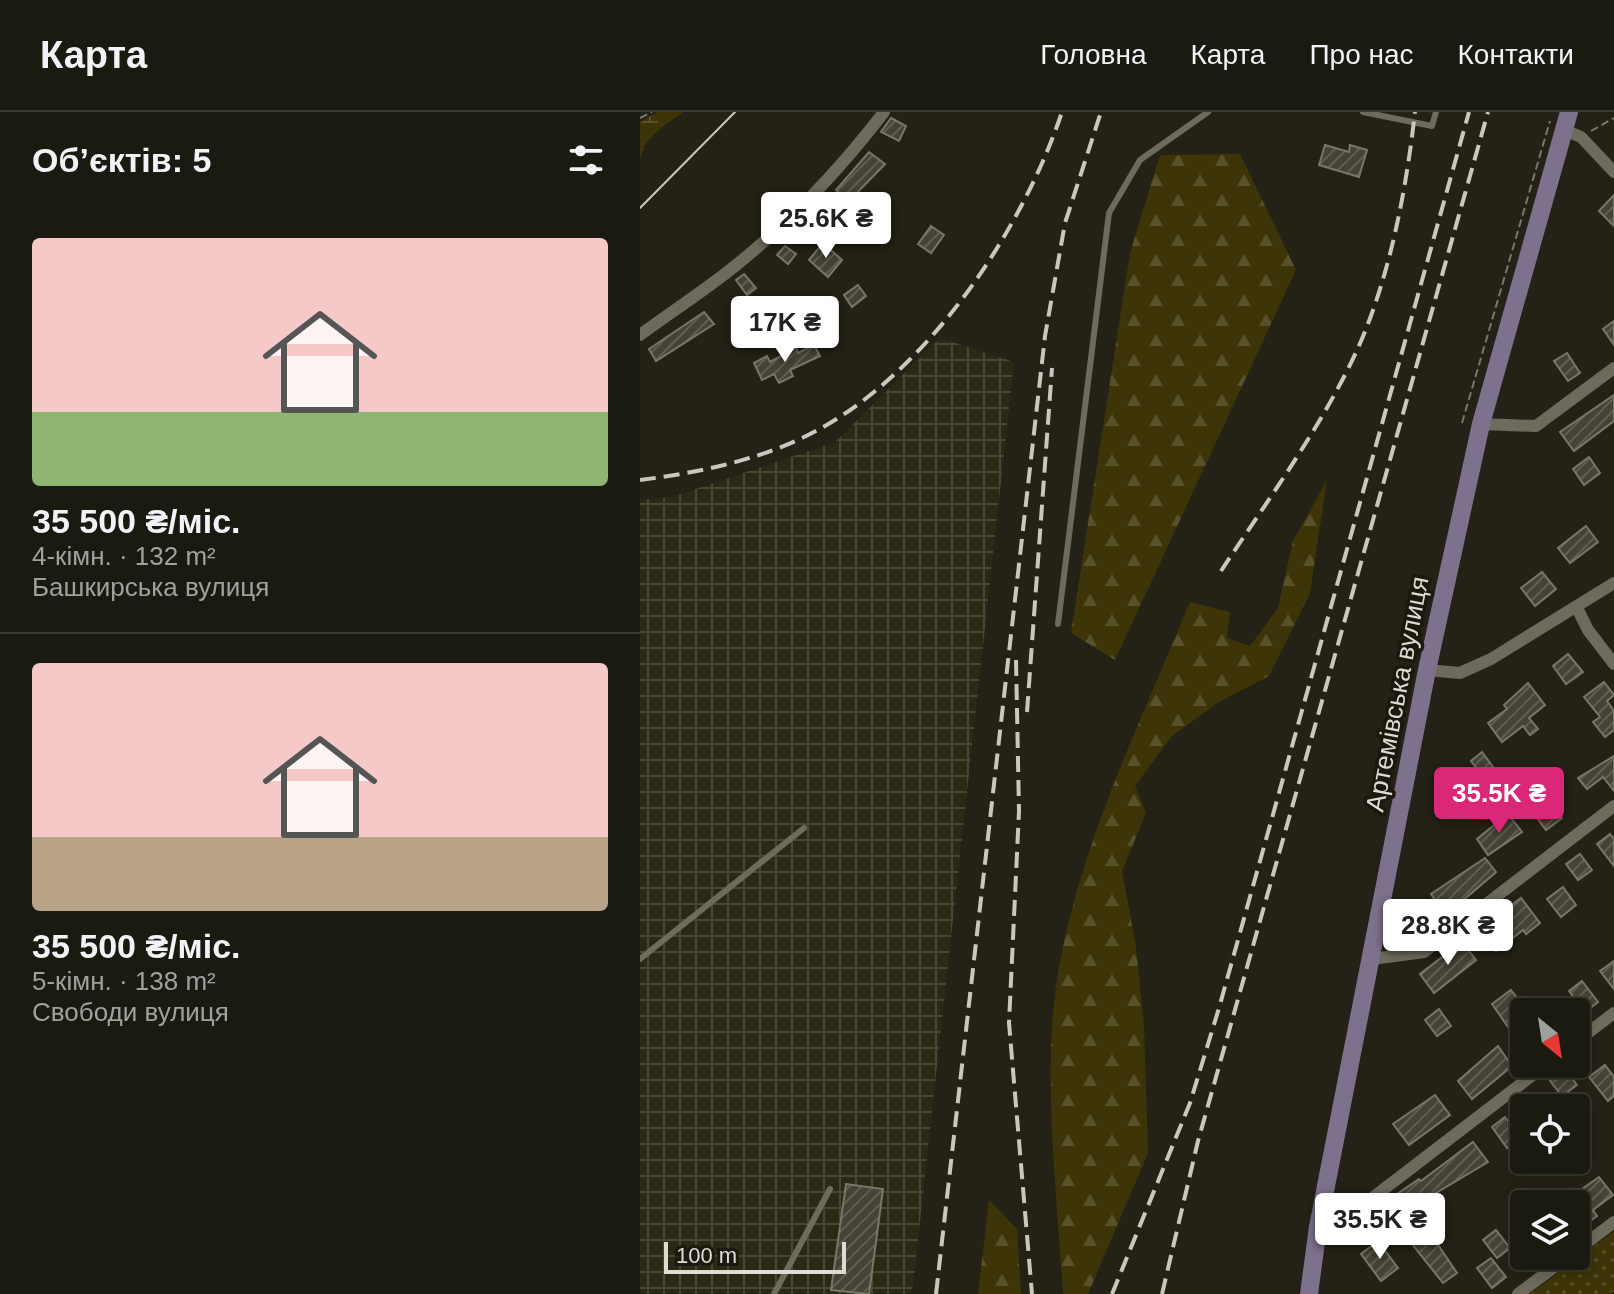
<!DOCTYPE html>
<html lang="uk">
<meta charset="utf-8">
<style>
:root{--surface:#1b1a10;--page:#28271e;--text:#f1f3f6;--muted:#a0a19f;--line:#393830;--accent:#db2777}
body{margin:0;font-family:Helvetica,sans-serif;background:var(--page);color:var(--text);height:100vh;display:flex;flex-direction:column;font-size:30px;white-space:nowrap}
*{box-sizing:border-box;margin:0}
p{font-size:26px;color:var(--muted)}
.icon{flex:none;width:44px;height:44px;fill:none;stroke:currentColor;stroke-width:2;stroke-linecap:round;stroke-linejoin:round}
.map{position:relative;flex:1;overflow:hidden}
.sheet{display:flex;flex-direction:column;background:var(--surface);width:640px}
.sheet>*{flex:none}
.needle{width:52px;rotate:150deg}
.buttons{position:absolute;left:870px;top:886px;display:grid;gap:16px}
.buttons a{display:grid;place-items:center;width:80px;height:80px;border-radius:8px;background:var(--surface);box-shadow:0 4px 12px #0003,0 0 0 2px var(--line);font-size:40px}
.scale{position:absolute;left:24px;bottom:20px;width:182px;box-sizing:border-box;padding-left:8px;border:4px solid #dddbd3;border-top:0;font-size:22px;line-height:28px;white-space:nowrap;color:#dddbd3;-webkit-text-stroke:6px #1b180d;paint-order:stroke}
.price{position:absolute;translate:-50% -68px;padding:0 18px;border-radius:8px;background:#fff;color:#222;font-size:26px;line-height:52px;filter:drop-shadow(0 2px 4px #0008)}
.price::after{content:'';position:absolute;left:50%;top:48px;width:24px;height:18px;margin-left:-12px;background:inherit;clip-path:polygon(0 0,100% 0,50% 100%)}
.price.selected{background:var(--accent);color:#fff}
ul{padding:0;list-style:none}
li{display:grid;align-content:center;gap:16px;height:424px;padding:0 32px}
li+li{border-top:2px solid var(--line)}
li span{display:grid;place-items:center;height:248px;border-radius:8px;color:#555}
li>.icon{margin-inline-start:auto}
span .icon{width:144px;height:144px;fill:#fffc;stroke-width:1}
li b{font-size:34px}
h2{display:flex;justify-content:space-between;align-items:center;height:96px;padding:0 32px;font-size:34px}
header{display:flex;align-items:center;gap:48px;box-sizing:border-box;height:112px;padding:0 40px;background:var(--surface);border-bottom:2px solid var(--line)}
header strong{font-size:38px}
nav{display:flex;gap:44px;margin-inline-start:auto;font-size:28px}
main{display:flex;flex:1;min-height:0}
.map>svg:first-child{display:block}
.industrial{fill:url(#industrial-grid)}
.grass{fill:url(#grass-dots)}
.forest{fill:url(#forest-firs)}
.wetland{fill:url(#wetland-marsh)}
.building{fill:url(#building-hatch);stroke:#797668;stroke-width:2}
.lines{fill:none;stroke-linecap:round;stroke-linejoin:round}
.path{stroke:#79776d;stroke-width:2;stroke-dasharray:8 4;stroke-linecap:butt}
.lane{stroke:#6e6b5d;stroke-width:6}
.street{stroke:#6e6b5d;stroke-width:12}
.secondary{stroke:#7e718d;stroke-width:18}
.tram{stroke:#c9c7be;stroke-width:2}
.rail{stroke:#c9c7be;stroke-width:4;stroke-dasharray:16 8;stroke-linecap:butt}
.labels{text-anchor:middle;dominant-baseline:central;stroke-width:7;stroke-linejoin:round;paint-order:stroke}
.street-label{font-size:26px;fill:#dddbd3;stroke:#1b180d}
</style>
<header>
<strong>Карта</strong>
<nav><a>Головна</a><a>Карта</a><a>Про нас</a><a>Контакти</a></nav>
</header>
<main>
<section class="sheet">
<h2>Об’єктів: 5<svg class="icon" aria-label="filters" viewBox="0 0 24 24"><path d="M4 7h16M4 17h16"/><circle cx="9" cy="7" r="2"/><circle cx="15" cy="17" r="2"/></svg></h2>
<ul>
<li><span style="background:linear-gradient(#f6c9c9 70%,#8fb573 0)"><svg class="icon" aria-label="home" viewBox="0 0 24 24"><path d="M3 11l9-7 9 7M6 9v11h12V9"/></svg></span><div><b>35 500 ₴/міс.</b><p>4-кімн. · 132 m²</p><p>Башкирська вулиця</p></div></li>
<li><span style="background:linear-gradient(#f6c9c9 70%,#b9a48a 0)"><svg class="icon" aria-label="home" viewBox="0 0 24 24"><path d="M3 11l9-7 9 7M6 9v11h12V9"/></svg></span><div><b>35 500 ₴/міс.</b><p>5-кімн. · 138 m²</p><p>Свободи вулиця</p></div></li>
</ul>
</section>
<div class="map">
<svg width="974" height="1182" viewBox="0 0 974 1182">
<defs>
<pattern id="industrial-grid" width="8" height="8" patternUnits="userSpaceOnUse" patternTransform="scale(2)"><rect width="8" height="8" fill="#2c2816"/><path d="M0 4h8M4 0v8" fill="none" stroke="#4a4737"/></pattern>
<pattern id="grass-dots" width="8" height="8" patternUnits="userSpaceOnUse" patternTransform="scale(2)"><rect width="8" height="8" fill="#3d3407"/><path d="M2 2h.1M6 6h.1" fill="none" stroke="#59512a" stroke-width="1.8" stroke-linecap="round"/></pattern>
<pattern id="forest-firs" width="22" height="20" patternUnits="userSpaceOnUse" patternTransform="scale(2)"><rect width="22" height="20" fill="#3d3407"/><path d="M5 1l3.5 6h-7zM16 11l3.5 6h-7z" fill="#59512a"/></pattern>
<pattern id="wetland-marsh" width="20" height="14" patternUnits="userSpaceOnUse" patternTransform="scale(2)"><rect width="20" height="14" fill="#3d3407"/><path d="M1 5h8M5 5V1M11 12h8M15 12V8" fill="none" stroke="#59512a"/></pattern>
<pattern id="building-hatch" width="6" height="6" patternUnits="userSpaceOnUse" patternTransform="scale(2)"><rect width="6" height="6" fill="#464336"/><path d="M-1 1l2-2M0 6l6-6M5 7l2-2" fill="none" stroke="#605e52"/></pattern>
</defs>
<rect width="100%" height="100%" fill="#242216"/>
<!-- industrial -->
<polygon class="industrial" points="300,226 374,250 272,1182 0,1182 0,388 32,385 195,330"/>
<!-- grass -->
<polygon class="grass" points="974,1119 974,1179 970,1182 890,1182"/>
<!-- forest -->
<g class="forest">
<polygon points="600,42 656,158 475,548 431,521 490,141 520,43"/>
<path d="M687,368L670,481L629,564L579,590L532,624L495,674L506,701L482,759L496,835L504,915L508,1041L448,1182H423C417,1080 401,956 419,855C442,728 501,609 550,490L590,500L587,526L610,534L638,496L653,429Z"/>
<polygon points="349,1088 377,1117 381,1182 338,1182"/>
</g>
<!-- wetland -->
<path class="wetland" d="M17,0H43C23,15 3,25 0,49V10Z"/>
<!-- building -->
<g class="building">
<polygon points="251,6 266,14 259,29 241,20"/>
<polygon points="685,33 709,40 710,33 727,38 719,65 679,53"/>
<polygon points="229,40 245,52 209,89 196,78"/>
<polygon points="974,83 974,114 959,99"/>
<polygon points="291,114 304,123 291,141 278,132"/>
<polygon points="183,131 202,148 188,165 169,148"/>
<polygon points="145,134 156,142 148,152 137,143"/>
<polygon points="104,162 116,176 107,183 96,168"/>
<polygon points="218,173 226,184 212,195 204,183"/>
<polygon points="64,200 74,212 16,249 9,237"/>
<polygon points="974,209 974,233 963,217"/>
<polygon points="174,233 180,244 150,258 153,264 139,271 134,262 122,268 114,251 127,244 130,250 156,236 158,241"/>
<polygon points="927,241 940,261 928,269 914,249"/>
<polygon points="974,283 974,309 934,339 920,320"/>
<polygon points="949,345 960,361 944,373 933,357"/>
<polygon points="946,414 958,430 930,451 918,436"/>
<polygon points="902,460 916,477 895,494 881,476"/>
<polygon points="928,542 943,560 926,572 913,554"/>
<polygon points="964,570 974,583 967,589 974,599 974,618 965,625 953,610 960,605 944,585"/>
<polygon points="888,571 905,593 889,606 898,617 890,623 883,614 862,630 848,611 867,597 864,593"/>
<polygon points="842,640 856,659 845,667 831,649"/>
<polygon points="974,644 974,679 963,665 947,677 938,666"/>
<polygon points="910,689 922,706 906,718 893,701"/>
<polygon points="868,702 882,720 848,743 837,727"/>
<polygon points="970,722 974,727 974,754 957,732"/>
<polygon points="940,742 952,758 938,768 926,752"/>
<polygon points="845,746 856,760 806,803 791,782"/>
<polygon points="923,775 936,793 921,805 907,787"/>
<polygon points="881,786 900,811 886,822 883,818 856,839 839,817"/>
<polygon points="822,830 836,848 794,881 780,862"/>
<polygon points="974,849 974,877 960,859"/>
<polygon points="942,869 958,890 945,900 929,879"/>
<polygon points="871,878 880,890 872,896 884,912 884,938 852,892"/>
<polygon points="799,897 811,914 797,924 785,908"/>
<polygon points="858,934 872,954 832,987 818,969"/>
<polygon points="965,953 974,965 974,984 968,989 949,965"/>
<polygon points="925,957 937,973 922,984 910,969"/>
<polygon points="795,983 810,1003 769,1033 753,1012"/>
<polygon points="865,1005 881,1026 867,1036 852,1015"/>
<polygon points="833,1030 848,1050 786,1087 798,1102 784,1112 817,1161 803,1171 741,1093 779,1067 781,1069"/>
<polygon points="959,1065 973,1083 953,1098 957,1104 946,1112 941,1106 936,1109 936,1096 949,1086 942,1077"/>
<polygon points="206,1072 243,1077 229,1182 191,1178"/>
<polygon points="919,1080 928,1092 903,1092"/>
<polygon points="856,1118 870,1136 857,1146 843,1128"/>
<polygon points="738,1129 758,1156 741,1169 721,1142"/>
<polygon points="851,1146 866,1165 852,1176 837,1156"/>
</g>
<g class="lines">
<!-- path -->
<g class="path">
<polyline points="0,6 12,0"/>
<polyline points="951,19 974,6"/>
<polyline points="822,311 910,9"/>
</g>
<!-- lane -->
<g class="lane">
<polyline points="723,0 792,14 796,0"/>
<polyline points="418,512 469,101 500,48 568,0"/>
<polyline points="0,847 164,716"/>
<polyline points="134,1182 190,1077"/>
</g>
<!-- street -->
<g class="street">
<polyline points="924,18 941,25 974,60"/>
<path d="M0,223C31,200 64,179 95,154C150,110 201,56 244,0"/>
<polyline points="841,312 896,314 974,256"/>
<polyline points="937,496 948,518 974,552"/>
<polyline points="787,558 820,561 851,547 974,471"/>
<polyline points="732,847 784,840 974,694"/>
<polyline points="936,930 974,901"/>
<polyline points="678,1115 701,1110 907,952"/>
<polyline points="936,1139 974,1110"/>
<polyline points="878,1182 929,1144"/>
</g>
<!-- secondary -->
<polyline class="secondary" points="669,1182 678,1115 787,558 841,312 929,0"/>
<!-- tram -->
<polyline class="tram" points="0,96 95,0"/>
<!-- rail -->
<g class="rail">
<path d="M0,368C63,360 130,346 185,314C293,252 383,116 422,0"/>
<path d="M581,459C627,389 683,313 718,236C750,164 766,79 775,0"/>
<polyline points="376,548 379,699 369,911 392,1182"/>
<polyline points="387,600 412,256"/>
<polyline points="296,1182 405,224 425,111 461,0"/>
<polyline points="472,1182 550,991 579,896 829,0"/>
<polyline points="522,1182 558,1029 848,0"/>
</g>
</g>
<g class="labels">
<!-- street labels -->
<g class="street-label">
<text transform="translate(757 582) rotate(-79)">Артемівська вулиця</text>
</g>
</g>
</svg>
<div class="buttons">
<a><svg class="needle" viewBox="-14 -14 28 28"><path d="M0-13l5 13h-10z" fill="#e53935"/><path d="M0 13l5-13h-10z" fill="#a0a19f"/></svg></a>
<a><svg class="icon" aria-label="locate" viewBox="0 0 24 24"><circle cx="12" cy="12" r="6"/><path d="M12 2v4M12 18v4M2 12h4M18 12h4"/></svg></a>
<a><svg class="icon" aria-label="layers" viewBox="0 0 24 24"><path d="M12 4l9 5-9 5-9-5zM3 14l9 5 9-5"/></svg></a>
</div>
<div class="scale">100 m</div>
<b class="price" style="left:186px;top:148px">25.6K ₴</b>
<b class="price" style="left:145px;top:252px">17K ₴</b>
<b class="price selected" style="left:859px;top:723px">35.5K ₴</b>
<b class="price" style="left:808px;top:855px">28.8K ₴</b>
<b class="price" style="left:740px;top:1149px">35.5K ₴</b>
</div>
</main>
